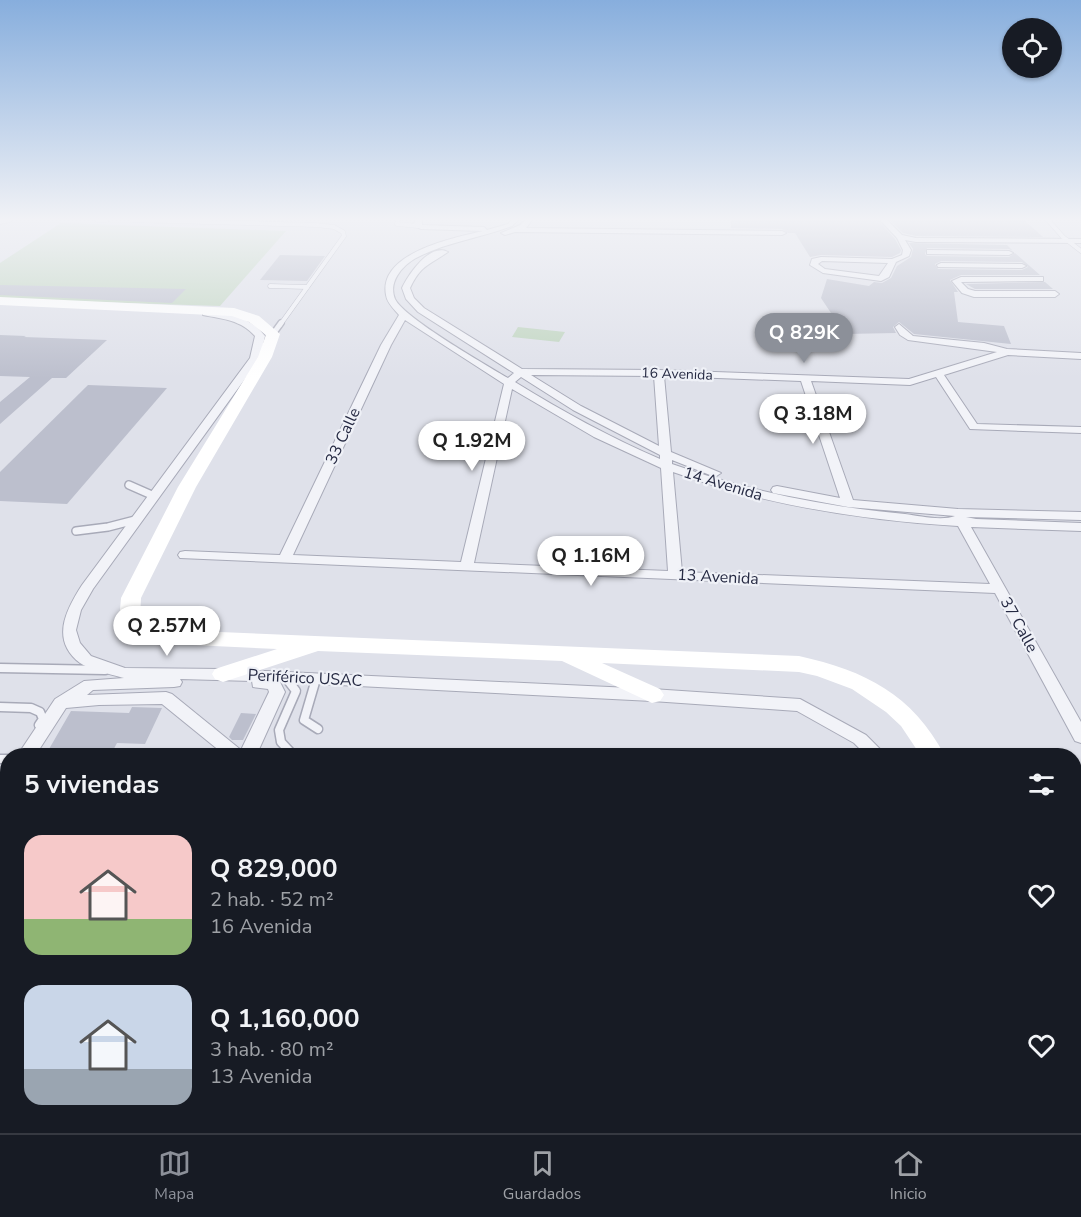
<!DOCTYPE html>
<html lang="es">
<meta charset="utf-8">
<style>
:root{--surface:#171b24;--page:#242831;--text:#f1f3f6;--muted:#9ea1a6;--line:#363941;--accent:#8c9099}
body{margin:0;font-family:"Nunito Sans",sans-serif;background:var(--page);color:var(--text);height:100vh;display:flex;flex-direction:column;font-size:22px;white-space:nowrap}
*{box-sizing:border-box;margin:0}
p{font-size:20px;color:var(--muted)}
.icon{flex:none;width:33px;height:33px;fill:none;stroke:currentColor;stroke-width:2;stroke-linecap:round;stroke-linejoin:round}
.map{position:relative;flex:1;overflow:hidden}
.sheet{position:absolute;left:0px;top:748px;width:1082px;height:386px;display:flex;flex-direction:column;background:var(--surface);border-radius:24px 24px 0 0;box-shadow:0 2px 4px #0004}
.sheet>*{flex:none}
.tools{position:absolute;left:1002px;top:18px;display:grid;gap:12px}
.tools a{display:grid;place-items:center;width:60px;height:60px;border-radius:50%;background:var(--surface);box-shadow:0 2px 4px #0004;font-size:30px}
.price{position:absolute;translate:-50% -51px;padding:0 14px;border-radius:21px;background:#fff;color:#222;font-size:20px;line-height:39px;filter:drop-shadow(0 2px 3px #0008)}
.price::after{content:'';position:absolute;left:50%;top:36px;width:18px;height:14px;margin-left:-9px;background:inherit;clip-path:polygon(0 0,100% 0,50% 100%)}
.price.current{background:var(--accent);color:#fff}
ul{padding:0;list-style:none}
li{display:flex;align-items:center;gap:18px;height:150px;padding:0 24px}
li span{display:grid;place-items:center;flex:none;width:168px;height:120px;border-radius:18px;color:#555}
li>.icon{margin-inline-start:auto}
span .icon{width:72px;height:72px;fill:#fffc;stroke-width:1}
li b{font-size:26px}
h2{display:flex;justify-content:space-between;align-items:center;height:72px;padding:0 24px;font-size:26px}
.tab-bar{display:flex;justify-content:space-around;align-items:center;height:84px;border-top:2px solid var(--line);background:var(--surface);font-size:16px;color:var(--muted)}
.tab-bar a{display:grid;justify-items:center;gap:3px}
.tab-bar .current{color:var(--accent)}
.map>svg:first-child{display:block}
.green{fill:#c0d5c0}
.building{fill:#bcbfcd;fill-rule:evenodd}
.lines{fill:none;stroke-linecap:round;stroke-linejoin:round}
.lane-far3-casing{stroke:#a8aab8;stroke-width:5}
.lane-far2-casing{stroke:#a8aab8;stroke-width:8}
.lane-far1-casing{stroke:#a8aab8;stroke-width:10}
.lane-casing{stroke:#a8aab8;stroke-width:11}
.street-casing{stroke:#a8aab8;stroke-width:2}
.lane-far3{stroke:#f2f3f8;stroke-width:4}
.lane-far2{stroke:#f2f3f8;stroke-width:5}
.lane-far1{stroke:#f2f3f8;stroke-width:7}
.lane{stroke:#f2f3f8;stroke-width:8}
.street{fill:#f2f3f8;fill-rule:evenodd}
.secondary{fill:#fff;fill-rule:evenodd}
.labels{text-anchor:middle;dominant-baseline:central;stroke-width:4.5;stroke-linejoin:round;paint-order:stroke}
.far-street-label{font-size:14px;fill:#262a43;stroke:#eff1f7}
.street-label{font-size:16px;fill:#262a43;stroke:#eff1f7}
</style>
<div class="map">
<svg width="1081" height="1133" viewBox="0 0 1081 1133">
<rect width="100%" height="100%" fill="#dfe1ea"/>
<!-- green -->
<g class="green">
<polygon points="61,223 286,231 220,306 0,299 0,263"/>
<polygon points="518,327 565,332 559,342 512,337"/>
<polygon points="0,987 7,987 8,1126 66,1127 63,1133 0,1133"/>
<polygon points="168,1127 568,1126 573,1133 166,1133"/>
</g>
<!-- building -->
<g class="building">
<polygon points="731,220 878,220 895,239 901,250 900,253 892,257 821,255 810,257 795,233 788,233 782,229 731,228"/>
<polygon points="890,220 1024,220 1043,237 916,236 903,233"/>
<path d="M909,243L1007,245L1013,251L1009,249L927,248L925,254L927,256L1009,257L1015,253L1040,275H961L950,280L958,292H954L958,322L1004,326L1011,344L914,334L899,322L893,327L896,333L845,334L821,298L827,279L869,286L874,282L882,283L891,278L897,266L911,257L913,249ZM941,261L1022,262L1028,267L1022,270L938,269L935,264Z"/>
<polygon points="280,255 325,256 307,281 260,280"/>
<polygon points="1045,282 1053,289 975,289 966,284"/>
<polygon points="0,285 186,289 172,303 0,295"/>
<polygon points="0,335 26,336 24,337 107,340 66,378 52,378 0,424 0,402 30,377 0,376"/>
<polygon points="88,385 167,388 67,504 0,501 0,472"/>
<polygon points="132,707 162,708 145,744 117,743 110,756 45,756 71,711 129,713"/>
<polygon points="241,713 256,714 243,740 232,740 229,737"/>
</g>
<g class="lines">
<defs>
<g id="lane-far3">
<polyline points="97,220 107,220"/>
<polyline points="132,220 316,225 334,227 343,232 344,236 280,325"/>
<polyline points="398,220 397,224 418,226"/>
<polyline points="1048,220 1063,237 1081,251"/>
<polyline points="0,222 10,220"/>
<polyline points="270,286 307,287"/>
</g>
<polyline id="lane-far2" points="273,334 281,323"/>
<g id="lane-far1">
<polyline points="129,485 154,496"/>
<polyline points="76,531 108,527 135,520"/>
</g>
<g id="lane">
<polyline points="0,668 105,670"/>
<polyline points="286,678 296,691 279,730 281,742 294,756"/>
<polyline points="316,679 304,720 318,729"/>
<polyline points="0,707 31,708 40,712 43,719 39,725"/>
<polyline points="0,759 8,759"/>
</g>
<g id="street">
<path d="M416,220H422V225L484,227L487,230L508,224L511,220H518L512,226C481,238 446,242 416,258C402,266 388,282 395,299C404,318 486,365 508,378L514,373L418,312L406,299L402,288C408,275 430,242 448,252C429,265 421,265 410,288L414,298L424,308L522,369L659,370L909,379L997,352L908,340L900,335L895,327L899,324L913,336L984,343L1007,349L1081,353V359L1008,355L944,375L977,424L1081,427V433L970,429L936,377L910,385L811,381L853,500L958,509L1081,512V520L966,517L976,519L1081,523V531L971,527L1081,722V743L1075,741L995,593L180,558L178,555L180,552L185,551L280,555L381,345L399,315C394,309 387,303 386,295C378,253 453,238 483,231L421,229L413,225ZM405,320L504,384L461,562L293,555L391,345ZM531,375L654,376L659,446L581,406ZM664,376L801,381L840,498L777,486L773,487L771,490L773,493L848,507L955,516C942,521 919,516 905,514C825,507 748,491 672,464V460L715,477L721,473L671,452ZM521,377L573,410L660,455V459C609,437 562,411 515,382ZM512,389L594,437L661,468L668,571L474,563ZM673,472C765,505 860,520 958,526L990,584L682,572Z"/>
<polygon points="525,220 532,220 526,228 782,231 786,233 782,235 515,232 505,235 501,233 520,225"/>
<path d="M880,220H887L902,235L916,238L1081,239V243L916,242L905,240L911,250L909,256L896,262L889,277L881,281L823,273L810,265L812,259L821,257L892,259L902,255L903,250L897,238ZM822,261L888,263L879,276L825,269L818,264Z"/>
<polygon points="930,250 1009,251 1013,253 1009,255 927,254 927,250"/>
<polygon points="941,263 1022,264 1026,266 1022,268 938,267 937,265"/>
<polygon points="961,277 1043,277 1043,281 961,282 968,289 975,291 1055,291 1059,294 1055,297 974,297 962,293 952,281"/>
<path d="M206,310C229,313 250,317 265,336L260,358L93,589L81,610L76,630L80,643L91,656L125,668L223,669L652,689L800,699L866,735L887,756H867L854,743L797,711L652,701L280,682L285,692L256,756H226L162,704L99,705L66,708L35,756H17L55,699L84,681L124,678C113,675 88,669 80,663C50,640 66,610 82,585L250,358L255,336C241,320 223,319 203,315V311ZM180,679L252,681L253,687L268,689L269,692L241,750L172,694L166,692L87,695L93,690L174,687L180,686L182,682Z"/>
<polygon points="8,776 8,798 0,802 0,781"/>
<rect x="0" y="977" width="8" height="20"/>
<polygon points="51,1126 75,1126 72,1133 48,1133"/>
<polygon points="1032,1126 1059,1126 1062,1133 1035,1133"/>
</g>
</defs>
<!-- lane-far3 casing -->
<use href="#lane-far3" class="lane-far3-casing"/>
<!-- lane-far2 casing -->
<use href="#lane-far2" class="lane-far2-casing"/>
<!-- lane-far1 casing -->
<use href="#lane-far1" class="lane-far1-casing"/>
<!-- lane casing -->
<use href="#lane" class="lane-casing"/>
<!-- street casing -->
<use href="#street" class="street-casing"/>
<!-- lane-far3 -->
<use href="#lane-far3" class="lane-far3"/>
<!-- lane-far2 -->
<use href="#lane-far2" class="lane-far2"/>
<!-- lane-far1 -->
<use href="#lane-far1" class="lane-far1"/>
<!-- lane -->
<use href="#lane" class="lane"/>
<!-- street -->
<use href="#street" class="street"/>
<!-- secondary -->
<g class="secondary">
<path d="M0,297L234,308L259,316L280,334L272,357L196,487L141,598L140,619L150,627L171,630L799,656C866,671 912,694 945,756H921L901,726L886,712L852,689L817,676L799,672L602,663L660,689L664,695L660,701L652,703L562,661L318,651L223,682L215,679L212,674L215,669L277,649L171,644L144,640L136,638L119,621L121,598L178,487L258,357L266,335L249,322L232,316L0,305Z"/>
<polygon points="1074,1086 1081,1089 1081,1128 1074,1125"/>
</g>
</g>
<!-- sky -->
<linearGradient id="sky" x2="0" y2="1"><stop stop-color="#87aedd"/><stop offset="0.58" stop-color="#f1f2f6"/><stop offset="1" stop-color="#f1f2f6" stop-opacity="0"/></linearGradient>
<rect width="1081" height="378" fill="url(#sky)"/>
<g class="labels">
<!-- far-street labels -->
<g class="far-street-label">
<text transform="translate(677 374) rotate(2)">16 Avenida</text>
</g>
<!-- street labels -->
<g class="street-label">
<text transform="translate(343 436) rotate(-65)">33 Calle</text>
<text transform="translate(723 484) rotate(17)">14 Avenida</text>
<text transform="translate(718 577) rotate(3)">13 Avenida</text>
<text transform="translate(1019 625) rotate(61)">37 Calle</text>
<text transform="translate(305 678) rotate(3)">Periférico USAC</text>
</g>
</g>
</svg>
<div class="tools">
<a><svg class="icon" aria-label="locate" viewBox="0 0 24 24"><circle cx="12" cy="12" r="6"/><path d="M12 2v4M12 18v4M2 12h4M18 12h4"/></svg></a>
</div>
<b class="price current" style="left:804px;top:364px">Q 829K</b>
<b class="price" style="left:813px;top:445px">Q 3.18M</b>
<b class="price" style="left:472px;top:472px">Q 1.92M</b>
<b class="price" style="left:591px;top:587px">Q 1.16M</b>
<b class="price" style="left:167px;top:657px">Q 2.57M</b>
<section class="sheet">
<h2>5 viviendas<svg class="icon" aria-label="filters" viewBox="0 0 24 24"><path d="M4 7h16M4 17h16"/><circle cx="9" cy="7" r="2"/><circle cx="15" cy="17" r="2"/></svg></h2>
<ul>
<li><span style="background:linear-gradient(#f6c9c9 70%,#8fb573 0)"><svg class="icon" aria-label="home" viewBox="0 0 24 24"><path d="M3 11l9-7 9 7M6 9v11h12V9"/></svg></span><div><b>Q 829,000</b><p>2 hab. · 52 m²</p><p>16 Avenida</p></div><svg class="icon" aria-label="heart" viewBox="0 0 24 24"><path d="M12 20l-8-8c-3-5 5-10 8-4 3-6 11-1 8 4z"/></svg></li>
<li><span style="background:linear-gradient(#c9d6e8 70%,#9aa5b1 0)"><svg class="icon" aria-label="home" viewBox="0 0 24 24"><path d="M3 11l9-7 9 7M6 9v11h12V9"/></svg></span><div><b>Q 1,160,000</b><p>3 hab. · 80 m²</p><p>13 Avenida</p></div><svg class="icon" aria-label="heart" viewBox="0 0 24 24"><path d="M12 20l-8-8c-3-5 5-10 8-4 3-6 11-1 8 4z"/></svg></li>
</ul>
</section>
</div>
<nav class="tab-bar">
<a class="current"><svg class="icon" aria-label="map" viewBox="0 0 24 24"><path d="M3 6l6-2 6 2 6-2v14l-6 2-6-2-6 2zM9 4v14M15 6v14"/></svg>Mapa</a>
<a><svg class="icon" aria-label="saved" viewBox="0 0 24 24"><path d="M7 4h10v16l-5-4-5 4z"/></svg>Guardados</a>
<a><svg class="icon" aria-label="home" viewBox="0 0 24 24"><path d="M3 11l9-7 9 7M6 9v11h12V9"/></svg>Inicio</a>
</nav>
